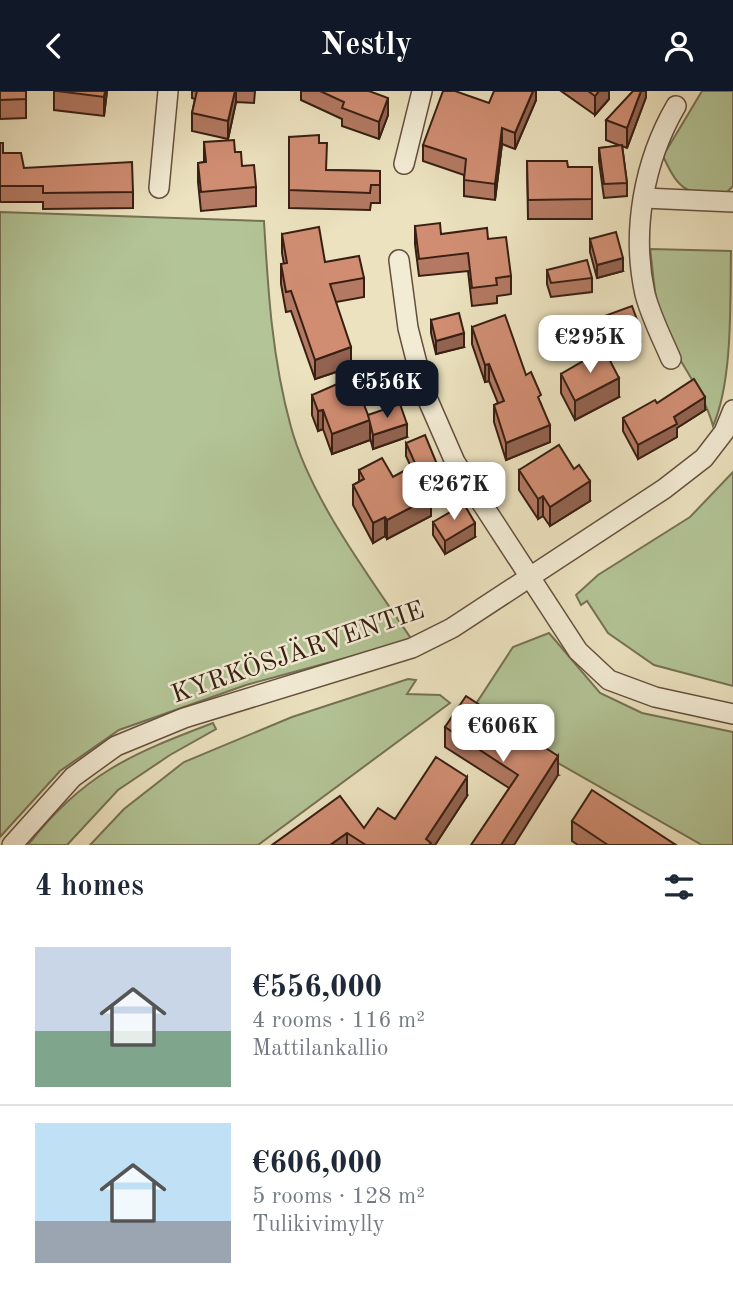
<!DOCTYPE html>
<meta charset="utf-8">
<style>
:root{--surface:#fff;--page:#f2f2f3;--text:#1f2937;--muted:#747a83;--line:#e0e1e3;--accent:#111827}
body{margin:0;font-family:"Old Standard TT",serif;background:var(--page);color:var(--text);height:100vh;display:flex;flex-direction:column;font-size:26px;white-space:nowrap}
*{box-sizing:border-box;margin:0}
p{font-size:23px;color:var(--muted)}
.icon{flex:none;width:38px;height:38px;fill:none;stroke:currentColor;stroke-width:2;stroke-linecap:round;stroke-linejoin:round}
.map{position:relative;height:754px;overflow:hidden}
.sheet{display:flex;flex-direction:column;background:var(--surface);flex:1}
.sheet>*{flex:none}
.price{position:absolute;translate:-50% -60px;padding:0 16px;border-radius:14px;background:#fff;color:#222;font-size:23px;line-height:46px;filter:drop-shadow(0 2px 4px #0008)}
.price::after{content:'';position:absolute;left:50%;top:42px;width:21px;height:16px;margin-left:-10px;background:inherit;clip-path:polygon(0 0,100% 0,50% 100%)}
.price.current{background:var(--accent);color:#fff}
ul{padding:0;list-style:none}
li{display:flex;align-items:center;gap:21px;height:175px;padding:0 35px}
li+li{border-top:2px solid var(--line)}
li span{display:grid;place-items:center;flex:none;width:196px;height:140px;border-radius:0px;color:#555}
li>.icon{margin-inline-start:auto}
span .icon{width:84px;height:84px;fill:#fffc;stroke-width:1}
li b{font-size:30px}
h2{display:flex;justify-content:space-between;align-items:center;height:84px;padding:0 35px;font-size:30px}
header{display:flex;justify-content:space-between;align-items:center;height:91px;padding:0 35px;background:var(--accent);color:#fff;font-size:32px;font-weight:800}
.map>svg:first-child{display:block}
.green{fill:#b3c496;stroke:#767254;stroke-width:2}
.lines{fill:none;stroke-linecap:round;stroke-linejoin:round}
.minor-casing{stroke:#65503e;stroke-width:22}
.minor{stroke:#f3ecd5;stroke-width:19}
.wall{fill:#b37962;stroke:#381f13;stroke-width:2}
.shaded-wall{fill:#926350;stroke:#381f13;stroke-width:2}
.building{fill:#d08d72;stroke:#381f13;stroke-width:2}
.labels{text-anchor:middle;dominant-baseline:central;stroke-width:5;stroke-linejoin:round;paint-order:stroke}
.street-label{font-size:26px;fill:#381f13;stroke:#f3ecd5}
</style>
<header><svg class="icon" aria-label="back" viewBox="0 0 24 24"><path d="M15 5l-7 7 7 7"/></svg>Nestly<svg class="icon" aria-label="person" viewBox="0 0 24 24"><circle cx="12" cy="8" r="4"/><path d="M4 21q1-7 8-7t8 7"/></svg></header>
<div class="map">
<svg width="733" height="754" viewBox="0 0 733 754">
<rect width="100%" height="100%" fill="#ece2bf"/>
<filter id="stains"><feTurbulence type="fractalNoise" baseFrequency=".00286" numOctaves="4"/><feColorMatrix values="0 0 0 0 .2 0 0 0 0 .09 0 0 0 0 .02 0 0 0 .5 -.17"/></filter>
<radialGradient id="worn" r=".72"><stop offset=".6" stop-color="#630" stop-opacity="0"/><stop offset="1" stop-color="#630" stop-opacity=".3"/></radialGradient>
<!-- green -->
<g class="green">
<path d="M702,0H733V95L727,101C687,104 680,102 663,65Z"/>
<path d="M0,121L264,130C268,199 272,268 291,336C311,409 370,486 412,549L246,594L119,639L60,680L0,746Z"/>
<path d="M650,158L731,160C730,212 733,289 713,335C702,294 670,263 659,222C654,202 653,179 650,158Z"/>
<polygon points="733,381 733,595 654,574 608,542 587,510 581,514 576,504 598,484 690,426"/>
<polygon points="549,542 600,602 642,622 733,641 733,754 702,754 470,622 513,556"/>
<polygon points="408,588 416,589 407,603 440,604 450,612 258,754 90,754 124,718 184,671 292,626"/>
<path d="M213,632L216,638L170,664L118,699L67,754H28C83,683 131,663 213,632Z"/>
</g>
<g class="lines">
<defs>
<g id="minor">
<polyline points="404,73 422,0"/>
<polyline points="159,97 168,0"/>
<polyline points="644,107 733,111"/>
<polyline points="399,169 408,237 424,300 455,371 578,560 609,589 655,606 733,623"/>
<path d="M671,268C662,247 651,226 645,203C631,140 644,70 676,15"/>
<polyline points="12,754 73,686 116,655 184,627 412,557 452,537 664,398 704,367 724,341 733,319"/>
</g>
</defs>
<!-- minor casing -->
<use href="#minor" class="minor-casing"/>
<!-- minor -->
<use href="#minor" class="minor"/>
</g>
<!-- wall -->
<g class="wall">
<polygon points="0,0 26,0 26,27 0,28"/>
<polygon points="54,0 107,0 104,25 54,19"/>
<polygon points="192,0 255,0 254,12 236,11 228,48 192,40 192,22 195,8 192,7"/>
<polygon points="301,0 369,0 388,24 379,48 342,35 342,28 301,9"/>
<polygon points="536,0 536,9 515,58 502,53 495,109 464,105 464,84 423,70 423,54 489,12"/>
<polygon points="561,0 609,0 609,8 595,24"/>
<polygon points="646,0 646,6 627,57 622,55 627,92 627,105 604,107 599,70 599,57 621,55 606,49 606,29"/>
<polygon points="289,46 319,52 326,79 380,80 380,112 371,112 370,119 289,117"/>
<polygon points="204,51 235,61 242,75 256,96 256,115 201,120 198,91 198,72 204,71"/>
<polygon points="0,52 3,62 24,77 133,101 133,117 43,118 43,111 0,111"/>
<polygon points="527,70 568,76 592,76 592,128 528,128"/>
<polygon points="415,135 441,143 488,148 511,185 511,203 497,205 497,212 472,215 468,180 419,185 415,153"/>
<polygon points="282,143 325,171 364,187 364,206 336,211 351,276 315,288 291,220 286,221 281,193 281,173 284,173 282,162"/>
<polygon points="590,148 623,180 597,187 590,161"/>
<polygon points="547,179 592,187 592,201 551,206 547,193"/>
<polygon points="599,227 640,250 606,262 599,240"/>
<polygon points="431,229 464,256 436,263 431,242"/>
<polygon points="472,236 526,284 541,313 550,351 506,369 494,331 494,314 498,312 489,290 485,291 472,253"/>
<polygon points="561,283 619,306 575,329 561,302"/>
<polygon points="312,304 368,324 407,346 373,358 370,347 370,349 332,363 323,338 318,340 312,324"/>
<polygon points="657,312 705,319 677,337 677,346 638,368 623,340 623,327"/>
<polygon points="406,352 441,396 429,401 431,425 387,448 385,445 373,452 353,414 353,394 359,391 359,379 393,386 411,376 406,365"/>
<polygon points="519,379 590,410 550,435 543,425 538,428 519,399"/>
<polygon points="433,431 475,446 445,463 433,444"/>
<polygon points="445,636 558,684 509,697 445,656"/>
<polygon points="467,705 435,754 272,754 364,737"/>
<polygon points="572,730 676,754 578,754 572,750"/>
</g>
<!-- shaded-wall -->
<g class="shaded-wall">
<polygon points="105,0 107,0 104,25 104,6"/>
<polygon points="235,0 236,0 236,11 228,48 228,30"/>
<polygon points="533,0 536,0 536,9 515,58 515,42"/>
<polygon points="599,0 609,0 609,8 595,24 595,5"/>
<polygon points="641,0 646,0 646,6 627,57 627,37"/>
<polygon points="388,7 388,24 379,48 379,31"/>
<polygon points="502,37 502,53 495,109 495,93"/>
<polygon points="623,167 623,180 597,187 597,174"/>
<polygon points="640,237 640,250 606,262 606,249"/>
<polygon points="464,242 464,256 436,263 436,250"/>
<polygon points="351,256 351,276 315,288 315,269"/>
<polygon points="489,273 489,290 485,291 485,274"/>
<polygon points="619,287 619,306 575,329 575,310"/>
<polygon points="705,306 705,319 677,337 677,346 638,368 638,354 674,326"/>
<polygon points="323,319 323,338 318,340 318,320"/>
<polygon points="370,329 370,349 332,363 332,343"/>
<polygon points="407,333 407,346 373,358 373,344"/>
<polygon points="550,334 550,351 506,369 506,352"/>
<polygon points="441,383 441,396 422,404 422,390"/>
<polygon points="590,390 590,410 550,435 550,416"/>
<polygon points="543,405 543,425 538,428 538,408"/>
<polygon points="431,406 431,425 387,448 387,429"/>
<polygon points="385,426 385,445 373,452 373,432"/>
<polygon points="475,432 475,446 445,463 445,450"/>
<polygon points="558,665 558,684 514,754 501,754"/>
<polygon points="467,686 467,705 435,754 426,754 426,748"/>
<polygon points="347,742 347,754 330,754"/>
</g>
<!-- building -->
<g class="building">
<polygon points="0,0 26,0 26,8 0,9"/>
<polygon points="57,0 105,0 104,6"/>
<polygon points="197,0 235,0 228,30 192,22"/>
<polygon points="320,0 369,0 388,7 379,31 342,17 344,11"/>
<polygon points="443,0 455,0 489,12 494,0 533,0 515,42 502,37 495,93 464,89 466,68 423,54"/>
<polygon points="588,0 599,0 595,5"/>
<polygon points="633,0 641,0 627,37 606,29"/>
<polygon points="319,44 319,52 327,52 326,79 380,80 380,94 371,94 370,102 289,99 289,46"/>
<polygon points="234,49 235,61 241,61 242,75 254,74 256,96 201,101 198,72 206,71 204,51"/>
<polygon points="0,52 3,52 3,62 21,62 24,77 132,71 133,101 43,102 43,95 0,95"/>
<polygon points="622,54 627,92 604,93 599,57"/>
<polygon points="527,70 567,70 568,76 592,76 592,108 528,109"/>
<polygon points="440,132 441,143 487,137 488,148 506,146 511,185 496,187 497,194 472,197 468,162 419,168 415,135"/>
<polygon points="319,136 325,171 359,165 364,187 330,193 351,256 315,269 291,200 286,201 281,173 287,172 282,143"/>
<polygon points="616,141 623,167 597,174 590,148"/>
<polygon points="587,169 592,187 551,192 547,179"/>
<polygon points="632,215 640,237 606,249 599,227"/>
<polygon points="459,222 464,242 436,250 431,229"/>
<polygon points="505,224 526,284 531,281 541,304 538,306 550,334 506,352 494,314 504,310 489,273 485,274 472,236"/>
<polygon points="604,258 619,287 575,310 561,283"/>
<polygon points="353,286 370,329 332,343 323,319 318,320 312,304"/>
<polygon points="694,288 705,306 674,326 677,333 638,354 623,327 655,309 657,312"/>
<polygon points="400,313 407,333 373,344 368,324"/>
<polygon points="425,344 441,383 423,390 406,352"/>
<polygon points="559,354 574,378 579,374 590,390 550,416 543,405 538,408 519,379"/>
<polygon points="382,367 393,386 415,374 431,406 387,429 385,426 373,432 353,394 364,388 359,379"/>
<polygon points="464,413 475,432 445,450 433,431"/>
<polygon points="466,605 558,665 501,754 471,754 518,684 445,636"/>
<polygon points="436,666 467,686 426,748 431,752 429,754 366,754 347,742 330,754 272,754 340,705 364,737 378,717 395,728"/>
<polygon points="592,699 676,754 608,754 572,730"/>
</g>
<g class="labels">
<!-- street labels -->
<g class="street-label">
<text transform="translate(298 562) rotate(-19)">KYRKÖSJÄRVENTIE</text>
</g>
</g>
<rect width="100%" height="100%" filter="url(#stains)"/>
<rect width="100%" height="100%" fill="url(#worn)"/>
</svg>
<b class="price" style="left:590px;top:284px">€295K</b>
<b class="price current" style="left:387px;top:329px">€556K</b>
<b class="price" style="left:454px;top:431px">€267K</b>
<b class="price" style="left:503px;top:673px">€606K</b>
</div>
<section class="sheet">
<h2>4 homes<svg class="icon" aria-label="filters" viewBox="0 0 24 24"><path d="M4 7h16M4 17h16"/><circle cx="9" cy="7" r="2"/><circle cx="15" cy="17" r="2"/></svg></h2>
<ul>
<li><span style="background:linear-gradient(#c9d6e8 60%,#7fa58c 0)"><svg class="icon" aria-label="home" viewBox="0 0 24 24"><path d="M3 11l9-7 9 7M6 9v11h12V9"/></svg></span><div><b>€556,000</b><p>4 rooms · 116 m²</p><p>Mattilankallio</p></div></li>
<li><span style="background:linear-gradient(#bfe0f5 70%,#9aa5b1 0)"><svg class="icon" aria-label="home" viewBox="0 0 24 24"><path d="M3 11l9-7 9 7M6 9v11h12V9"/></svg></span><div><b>€606,000</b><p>5 rooms · 128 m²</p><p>Tulikivimylly</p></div></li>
</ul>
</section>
